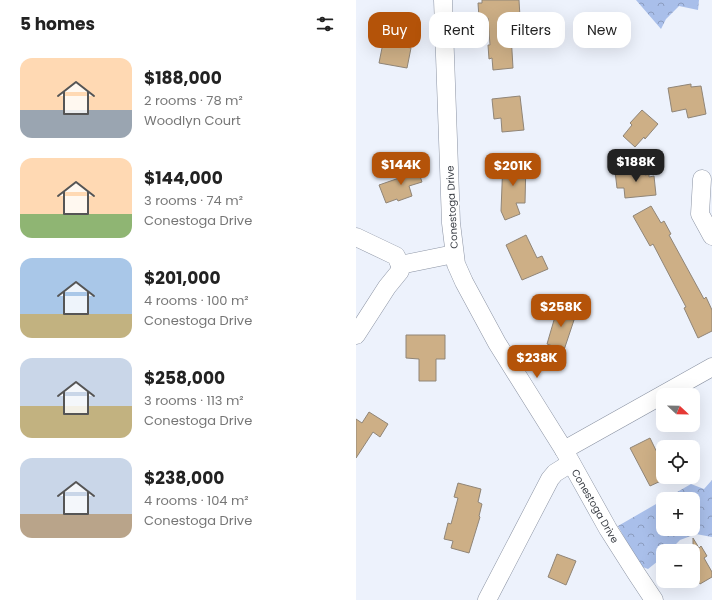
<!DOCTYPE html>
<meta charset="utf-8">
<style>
:root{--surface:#fff;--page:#f2f2f2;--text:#222;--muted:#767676;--accent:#b45309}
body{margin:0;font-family:Poppins,sans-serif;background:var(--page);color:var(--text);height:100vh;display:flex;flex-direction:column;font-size:15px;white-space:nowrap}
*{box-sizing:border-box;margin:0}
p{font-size:13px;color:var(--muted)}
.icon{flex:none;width:22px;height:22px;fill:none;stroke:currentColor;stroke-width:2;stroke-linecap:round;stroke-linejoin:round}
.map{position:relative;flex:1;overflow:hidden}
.panel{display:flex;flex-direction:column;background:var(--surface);width:356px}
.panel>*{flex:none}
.banner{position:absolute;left:12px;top:12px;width:284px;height:36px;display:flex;gap:8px}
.needle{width:26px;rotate:112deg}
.tools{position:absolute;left:300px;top:388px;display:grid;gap:8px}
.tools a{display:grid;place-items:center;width:44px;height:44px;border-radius:8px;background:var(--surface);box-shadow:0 4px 16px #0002;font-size:20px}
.price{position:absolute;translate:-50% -34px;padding:0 9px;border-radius:8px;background:var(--accent);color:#fff;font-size:13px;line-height:26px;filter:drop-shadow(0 1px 2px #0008)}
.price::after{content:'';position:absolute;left:50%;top:24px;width:12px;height:9px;margin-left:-6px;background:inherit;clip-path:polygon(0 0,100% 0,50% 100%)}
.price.selected{background:#222;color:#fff}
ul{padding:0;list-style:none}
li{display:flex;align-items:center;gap:12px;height:100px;padding:0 20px}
li span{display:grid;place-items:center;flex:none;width:112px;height:80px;border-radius:12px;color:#555}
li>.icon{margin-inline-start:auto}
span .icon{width:48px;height:48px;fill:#fffc;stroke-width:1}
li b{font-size:17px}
h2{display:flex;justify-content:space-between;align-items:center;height:48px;padding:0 20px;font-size:17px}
.tag{padding:0 14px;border-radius:12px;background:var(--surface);box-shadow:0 4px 16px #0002;font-size:14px;line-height:36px}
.tag.selected{background:var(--accent);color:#fff}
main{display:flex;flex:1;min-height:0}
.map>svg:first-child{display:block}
.forest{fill:url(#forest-crowns)}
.building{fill:#cdaf86;stroke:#908577}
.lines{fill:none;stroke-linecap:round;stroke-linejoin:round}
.minor-casing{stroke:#8b93a3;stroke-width:19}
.minor{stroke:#fff;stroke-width:18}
.labels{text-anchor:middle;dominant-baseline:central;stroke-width:3.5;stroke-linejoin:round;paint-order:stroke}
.street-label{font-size:10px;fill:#393d44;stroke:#fff}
</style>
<main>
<section class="panel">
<h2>5 homes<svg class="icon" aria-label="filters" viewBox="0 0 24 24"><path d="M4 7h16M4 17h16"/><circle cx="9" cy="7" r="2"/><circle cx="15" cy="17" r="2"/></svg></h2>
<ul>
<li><span style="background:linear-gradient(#ffd9b3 65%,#9aa5b1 0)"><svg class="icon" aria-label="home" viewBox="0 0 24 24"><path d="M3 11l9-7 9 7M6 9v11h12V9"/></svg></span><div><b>$188,000</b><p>2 rooms · 78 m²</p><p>Woodlyn Court</p></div></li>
<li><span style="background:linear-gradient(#ffd9b3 70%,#8fb573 0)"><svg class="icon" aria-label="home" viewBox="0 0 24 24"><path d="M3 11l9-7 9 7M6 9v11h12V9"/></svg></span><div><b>$144,000</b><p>3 rooms · 74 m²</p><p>Conestoga Drive</p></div></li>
<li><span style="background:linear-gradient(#a9c7e8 70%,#c2b280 0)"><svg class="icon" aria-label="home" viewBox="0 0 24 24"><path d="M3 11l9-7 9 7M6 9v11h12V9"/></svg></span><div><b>$201,000</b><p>4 rooms · 100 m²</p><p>Conestoga Drive</p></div></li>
<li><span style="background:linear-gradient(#c9d6e8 60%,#c2b280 0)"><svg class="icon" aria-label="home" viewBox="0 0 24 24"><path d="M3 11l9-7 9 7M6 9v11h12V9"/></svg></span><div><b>$258,000</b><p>3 rooms · 113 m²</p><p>Conestoga Drive</p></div></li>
<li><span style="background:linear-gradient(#c9d6e8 70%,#b9a48a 0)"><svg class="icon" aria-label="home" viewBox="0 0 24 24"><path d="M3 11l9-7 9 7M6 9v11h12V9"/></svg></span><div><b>$238,000</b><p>4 rooms · 104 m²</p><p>Conestoga Drive</p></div></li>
</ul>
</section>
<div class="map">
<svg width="356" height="600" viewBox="0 0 356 600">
<defs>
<pattern id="forest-crowns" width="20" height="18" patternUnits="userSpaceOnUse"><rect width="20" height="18" fill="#a9bfea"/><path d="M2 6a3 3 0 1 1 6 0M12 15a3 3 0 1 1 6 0" fill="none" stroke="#8b9cbf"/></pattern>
</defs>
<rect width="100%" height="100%" fill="#edf2fc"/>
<!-- forest -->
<g class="forest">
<polygon points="280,0 343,0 342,10 323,6 310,19 305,29"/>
<polygon points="356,480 356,537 340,534 324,540 313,551 307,551 307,557 292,569 284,566 262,526 307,500 307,529 337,529 337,499 309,499 335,484 348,489"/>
</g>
<!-- building -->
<g class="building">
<polygon points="126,0 163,0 164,17 154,17 157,68 137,70 136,58 133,59 132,45 134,45 132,18 123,18 122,3 126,3"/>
<polygon points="27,43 55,48 51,68 23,63"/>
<polygon points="335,84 335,87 345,86 350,114 332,118 330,109 316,112 312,88"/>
<polygon points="164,96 168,130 146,132 145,118 138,119 136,99"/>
<polygon points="286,110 302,124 289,139 288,137 279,147 267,136 276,125 274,123"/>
<polygon points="147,160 170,161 169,203 160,203 164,214 149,220 145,211"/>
<polygon points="61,167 66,182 53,186 56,196 42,201 41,199 30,203 23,185 49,176 47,172"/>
<polygon points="289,167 289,175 293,174 293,177 298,176 300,195 269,198 268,188 261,188 259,171"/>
<polygon points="295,206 305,223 308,221 315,234 313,235 348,299 350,297 356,310 356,331 342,338 328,308 330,307 297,244 294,246 277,216"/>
<polygon points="170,235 181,258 186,256 192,269 166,280 150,245"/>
<polygon points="203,303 215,307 211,318 218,320 208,350 191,344"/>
<polygon points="50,335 89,335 89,359 80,359 80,381 63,381 63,359 50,358"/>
<polygon points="13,412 32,424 24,437 17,432 0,458 0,419 6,423"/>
<polygon points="294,438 307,465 307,480 294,486 274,448"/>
<polygon points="102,483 125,489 122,502 126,504 123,516 124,517 113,553 95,548 97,541 88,539 92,523 95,524 102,498 98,497"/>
<polygon points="337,538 343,548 345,546 351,556 348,558 356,572 356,577 344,584 337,571"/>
<polygon points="201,554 220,561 210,585 192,577"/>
</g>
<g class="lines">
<defs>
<g id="minor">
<polyline points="87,0 95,223 100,264 108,282 141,343 208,450 252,529 280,573 298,600"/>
<polyline points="346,179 344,214 356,236"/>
<polyline points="0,237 40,256 44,265 44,271 31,287 0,335"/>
<polyline points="44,265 98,254"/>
<polyline points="208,450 356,367"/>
<polyline points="131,600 194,479 199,473 215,463"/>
</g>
</defs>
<!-- minor casing -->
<use href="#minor" class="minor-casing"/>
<!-- minor -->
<use href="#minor" class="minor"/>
</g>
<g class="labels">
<!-- street labels -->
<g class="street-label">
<text transform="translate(96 207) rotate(-93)">Conestoga Drive</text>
<text transform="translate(239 506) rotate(60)">Conestoga Drive</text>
</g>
</g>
</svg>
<div class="tools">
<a><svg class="needle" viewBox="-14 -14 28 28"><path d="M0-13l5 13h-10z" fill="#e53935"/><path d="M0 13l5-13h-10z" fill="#767676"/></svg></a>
<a><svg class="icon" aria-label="locate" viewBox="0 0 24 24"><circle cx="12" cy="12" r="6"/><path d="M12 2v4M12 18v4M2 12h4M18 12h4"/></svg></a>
<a>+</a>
<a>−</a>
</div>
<b class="price selected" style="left:280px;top:183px">$188K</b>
<b class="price" style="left:45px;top:186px">$144K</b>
<b class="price" style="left:157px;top:187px">$201K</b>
<b class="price" style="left:205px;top:328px">$258K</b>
<b class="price" style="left:181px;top:379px">$238K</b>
<div class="banner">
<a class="tag selected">Buy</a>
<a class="tag">Rent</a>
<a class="tag">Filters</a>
<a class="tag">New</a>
</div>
</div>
</main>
